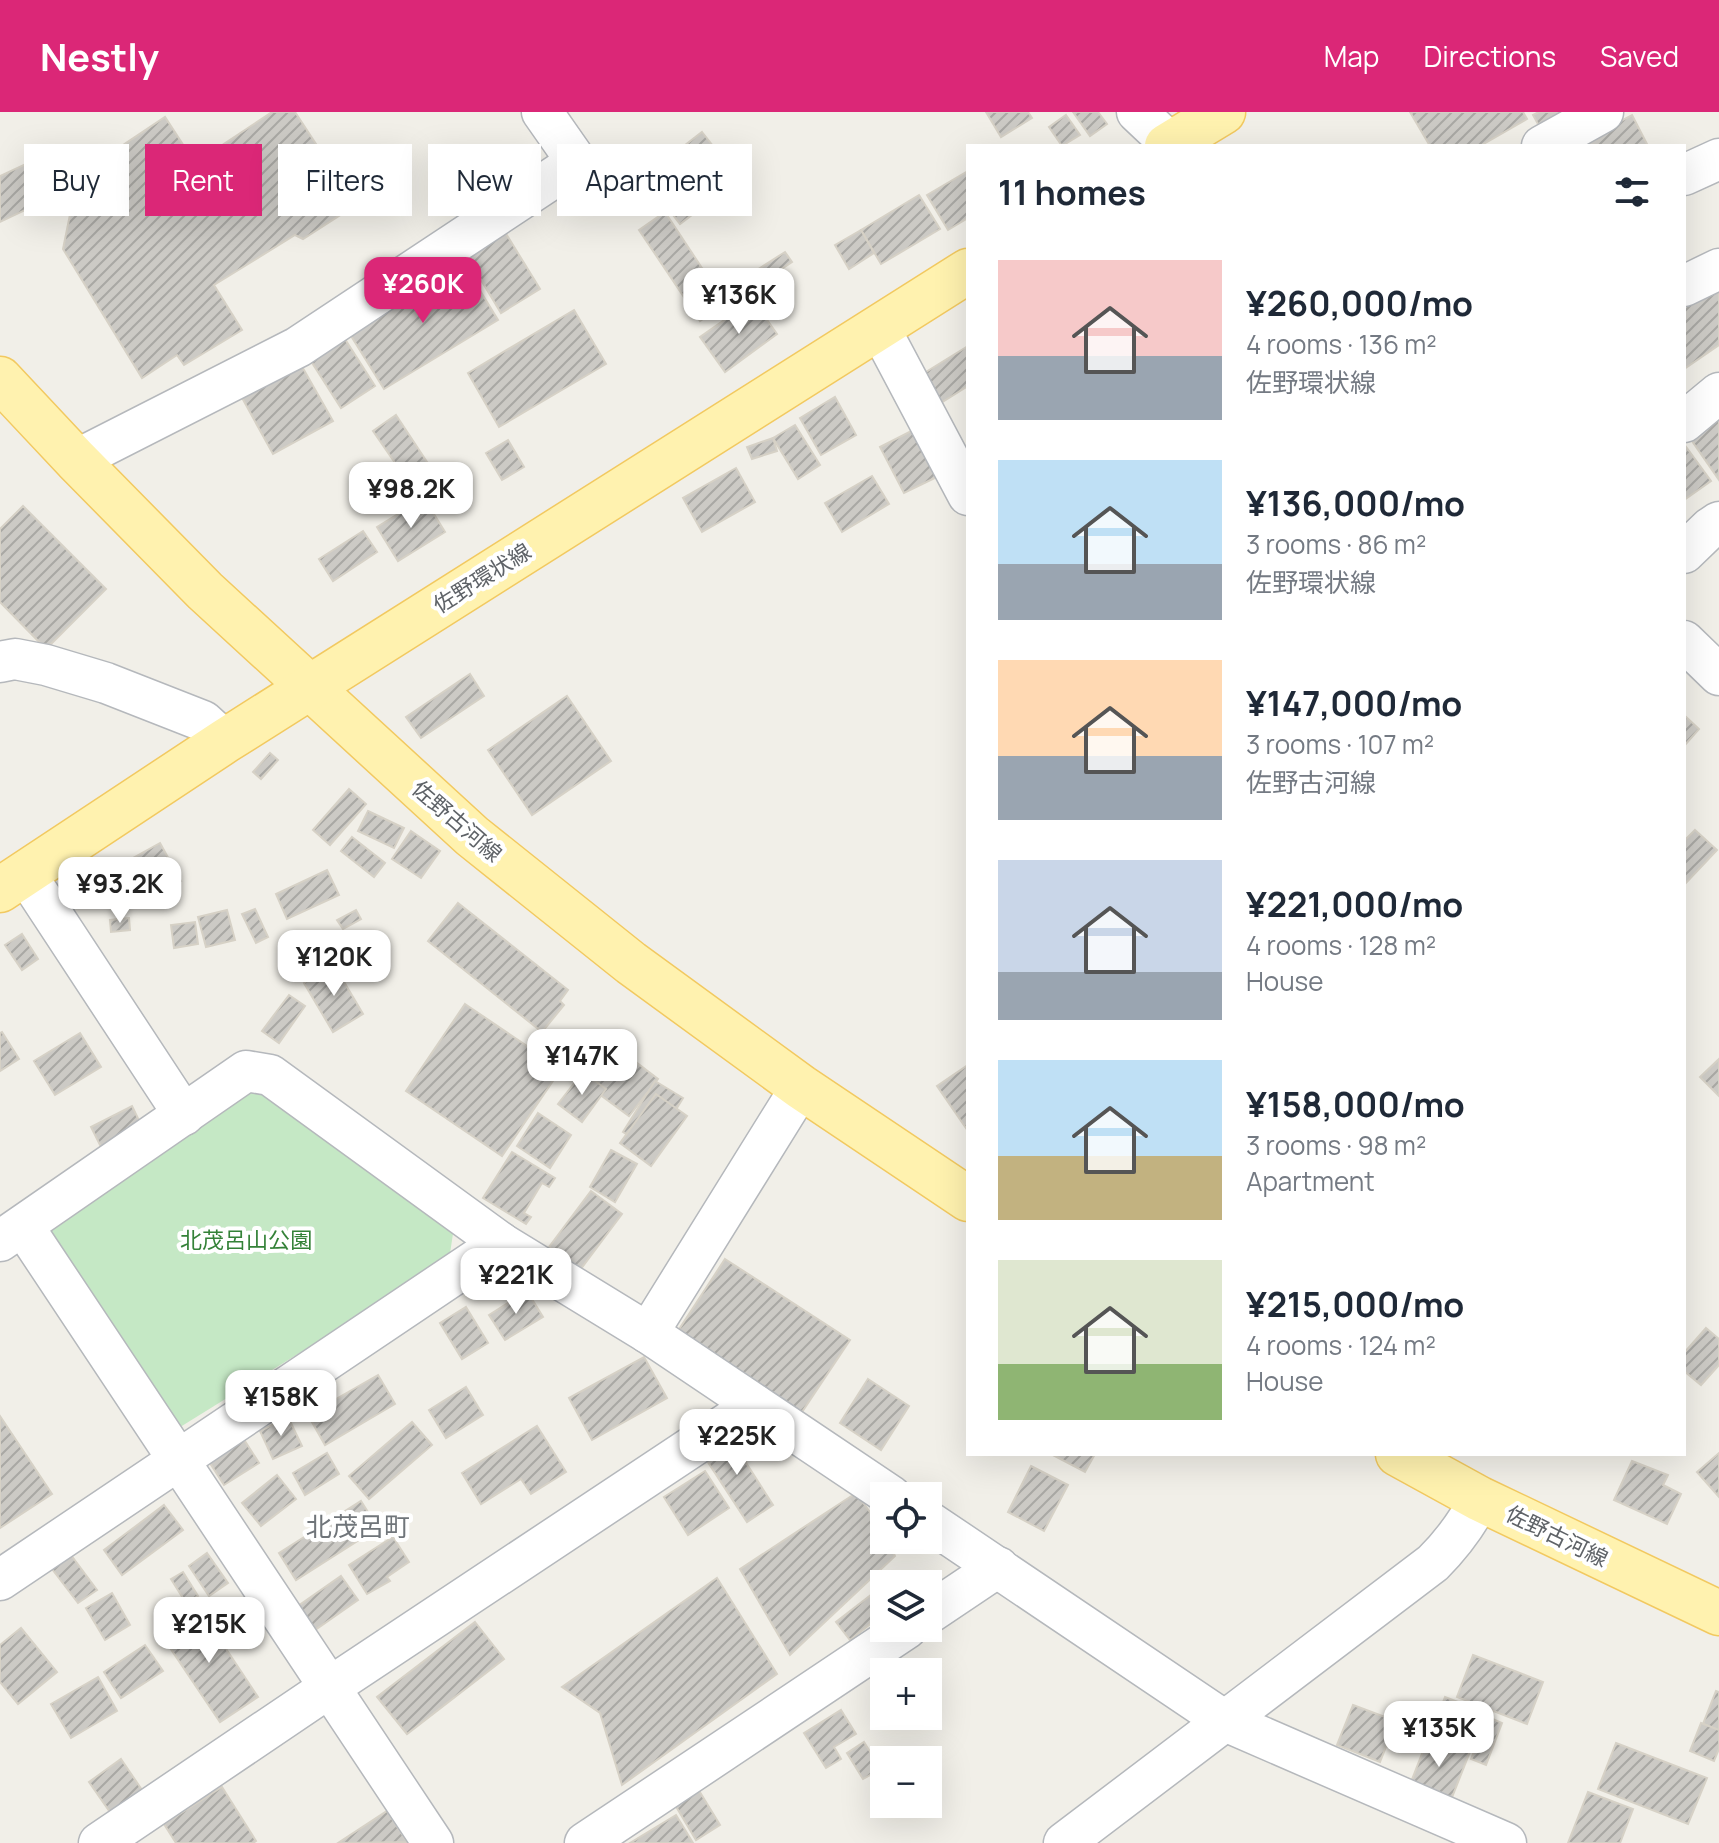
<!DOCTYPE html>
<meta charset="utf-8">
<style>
:root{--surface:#fff;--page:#f6f6f7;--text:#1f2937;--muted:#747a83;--accent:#db2777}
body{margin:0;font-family:Manrope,"Noto Sans JP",sans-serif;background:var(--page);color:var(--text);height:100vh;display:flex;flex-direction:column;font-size:30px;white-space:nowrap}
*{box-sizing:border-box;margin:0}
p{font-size:26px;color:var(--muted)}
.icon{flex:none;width:44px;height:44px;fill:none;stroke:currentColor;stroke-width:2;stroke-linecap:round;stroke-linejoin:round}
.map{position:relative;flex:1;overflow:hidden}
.side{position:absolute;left:966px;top:32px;width:720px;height:1312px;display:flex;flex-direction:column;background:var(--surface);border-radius:0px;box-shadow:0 8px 32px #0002}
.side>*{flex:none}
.guide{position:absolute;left:24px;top:32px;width:760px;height:72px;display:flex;gap:16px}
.controls{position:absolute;left:870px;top:1370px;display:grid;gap:16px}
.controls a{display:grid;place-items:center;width:72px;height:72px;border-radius:0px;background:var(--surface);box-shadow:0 8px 32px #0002;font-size:40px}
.price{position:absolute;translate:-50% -68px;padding:0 18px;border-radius:16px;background:#fff;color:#222;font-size:26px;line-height:52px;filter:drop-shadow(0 2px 4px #0008)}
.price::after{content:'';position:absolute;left:50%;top:48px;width:24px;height:18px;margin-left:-12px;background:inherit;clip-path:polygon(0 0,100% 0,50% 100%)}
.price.on{background:var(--accent);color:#fff}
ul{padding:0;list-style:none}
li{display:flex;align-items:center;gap:24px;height:200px;padding:0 32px}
li span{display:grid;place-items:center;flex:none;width:224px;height:160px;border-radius:0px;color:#555}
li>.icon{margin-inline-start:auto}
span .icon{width:96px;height:96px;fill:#fffc;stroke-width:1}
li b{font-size:34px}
h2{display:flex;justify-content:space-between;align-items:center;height:96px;padding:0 32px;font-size:34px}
.tag{padding:0 28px;border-radius:0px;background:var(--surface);box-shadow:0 8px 32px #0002;font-size:28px;line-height:72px}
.tag.on{background:var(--accent);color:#fff}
header{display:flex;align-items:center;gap:48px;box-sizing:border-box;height:112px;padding:0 40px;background:var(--accent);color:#fff}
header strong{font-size:38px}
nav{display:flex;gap:44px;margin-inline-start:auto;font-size:28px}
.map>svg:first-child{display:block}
.green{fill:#c5e8c5}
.building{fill:url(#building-hatch);stroke:#d6d1c6;stroke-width:2}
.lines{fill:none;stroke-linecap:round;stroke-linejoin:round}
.minor-casing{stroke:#b5b8bc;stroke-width:43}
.major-casing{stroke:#f2c960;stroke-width:47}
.minor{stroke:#fff;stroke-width:40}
.major{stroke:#fff2af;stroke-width:44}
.labels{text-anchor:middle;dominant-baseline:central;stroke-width:8;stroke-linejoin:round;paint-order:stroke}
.street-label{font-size:22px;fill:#5f6368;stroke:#fff}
.park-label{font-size:22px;fill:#348238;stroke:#fff}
.quarter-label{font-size:26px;fill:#70757a;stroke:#fff}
</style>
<header>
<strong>Nestly</strong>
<nav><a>Map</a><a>Directions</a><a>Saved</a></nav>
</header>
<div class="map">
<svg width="1719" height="1731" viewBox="0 0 1719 1731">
<defs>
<pattern id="building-hatch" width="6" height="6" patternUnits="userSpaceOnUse" patternTransform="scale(2)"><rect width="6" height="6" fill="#cccac5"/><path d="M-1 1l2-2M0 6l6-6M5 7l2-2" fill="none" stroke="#a9a8a4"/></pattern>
</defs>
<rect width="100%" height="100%" fill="#f1efe8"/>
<!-- green -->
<polygon class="green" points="251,974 454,1115 449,1148 177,1317 41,1115"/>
<!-- building -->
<g class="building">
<polygon points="272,0 295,0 356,93 303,127 295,123 214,173 242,218 184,253 177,243 142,266 63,137 78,63 165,5 195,51"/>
<polygon points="986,0 1028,0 1032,6 1001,25"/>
<polygon points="1073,0 1098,0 1107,12 1090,24"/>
<polygon points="1410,0 1523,0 1527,7 1480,34 1430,34"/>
<polygon points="1539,0 1560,0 1566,11 1544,23 1533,3"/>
<polygon points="1066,3 1080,23 1062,34 1049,15"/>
<polygon points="1632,3 1648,34 1574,34"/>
<polygon points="702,20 739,67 680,112 644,65"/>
<polygon points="45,43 63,80 0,110 0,64"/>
<polygon points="633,52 646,72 633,81 619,61"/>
<polygon points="968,59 968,106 948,118 927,83"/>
<polygon points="919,83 940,117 881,152 861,118"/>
<polygon points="665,100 725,191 700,209 639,118"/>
<polygon points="861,118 874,141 849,157 835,133"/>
<polygon points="505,120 540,177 501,201 466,143"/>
<polygon points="785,140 792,150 753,176 746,165"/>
<polygon points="462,149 498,208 384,277 348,219"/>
<polygon points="1719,177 1719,233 1684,257 1684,189"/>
<polygon points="753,188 777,222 725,260 700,225"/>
<polygon points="574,198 606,252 499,315 468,261"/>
<polygon points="343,224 375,274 341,296 309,246"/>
<polygon points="968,234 968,274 931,297 913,268"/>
<polygon points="300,251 333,309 273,342 241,284"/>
<polygon points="835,285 856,323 821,343 800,306"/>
<polygon points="1719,295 1719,368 1685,319"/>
<polygon points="396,303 431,356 409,371 373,319"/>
<polygon points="795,313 820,353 798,367 773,326"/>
<polygon points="917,316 941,363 904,381 880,335"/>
<polygon points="773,326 777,339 752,347 747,335"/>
<polygon points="508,328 524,355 502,368 486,341"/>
<polygon points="1684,332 1711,369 1684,388"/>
<polygon points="736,356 755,390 702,420 683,386"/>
<polygon points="453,357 468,383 446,397 430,371"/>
<polygon points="872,364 889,392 842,420 825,391"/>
<polygon points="424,386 445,420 398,449 377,415"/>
<polygon points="23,394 106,477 46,537 0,490 0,417"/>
<polygon points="363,419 377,440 333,469 319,447"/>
<polygon points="470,562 484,584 421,626 406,605"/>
<polygon points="567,584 611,649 532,703 488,638"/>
<polygon points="1684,603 1699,617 1684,634"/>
<polygon points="270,641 278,648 261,667 253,660"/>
<polygon points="349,677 366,692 330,733 313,718"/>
<polygon points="368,699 404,716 394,736 358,719"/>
<polygon points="1695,718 1717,738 1684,773 1684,729"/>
<polygon points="411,719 440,739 421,766 392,747"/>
<polygon points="352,725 385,751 374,765 341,739"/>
<polygon points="160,731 181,769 148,788 126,750"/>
<polygon points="327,758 339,783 287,807 276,782"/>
<polygon points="458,791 568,878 560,889 564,893 542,920 428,829"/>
<polygon points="255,797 268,825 256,831 242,802"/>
<polygon points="227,798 235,828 206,835 198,805"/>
<polygon points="356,798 361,807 343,817 337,808"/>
<polygon points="129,806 130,818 111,820 110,808"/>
<polygon points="195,810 198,832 174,836 171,813"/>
<polygon points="22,822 38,847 22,858 5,833"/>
<polygon points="334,853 363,902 333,920 304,871"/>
<polygon points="289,883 305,894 279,931 262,919"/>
<polygon points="465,892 561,957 502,1044 406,979"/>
<polygon points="2,920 19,947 0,959 0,921"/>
<polygon points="80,921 101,955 55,983 34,949"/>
<polygon points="598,921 658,967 629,1004 568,959"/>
<polygon points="1719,947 1719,984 1700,965"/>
<polygon points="968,953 968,1019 937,974"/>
<polygon points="583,960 606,977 582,1010 558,992"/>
<polygon points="655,969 683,986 651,1038 623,1020"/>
<polygon points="656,982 687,1004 651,1054 620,1031"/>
<polygon points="132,994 145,1021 104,1041 91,1015"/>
<polygon points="538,1001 571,1023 550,1056 517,1034"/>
<polygon points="611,1038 637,1052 615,1090 590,1075"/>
<polygon points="512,1040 555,1066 549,1075 542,1071 524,1101 531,1105 526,1112 483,1086"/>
<polygon points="591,1079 622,1102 580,1158 549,1135"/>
<polygon points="725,1147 850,1228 800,1303 676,1222"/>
<polygon points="527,1179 543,1205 505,1228 489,1203"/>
<polygon points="466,1195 488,1231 462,1247 440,1211"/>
<polygon points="1706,1216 1719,1227 1719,1253 1701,1273 1684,1259 1684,1241"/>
<polygon points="644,1245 667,1286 592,1328 569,1286"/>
<polygon points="378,1263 395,1292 325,1333 308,1303"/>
<polygon points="868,1267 909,1294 881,1338 840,1311"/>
<polygon points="466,1275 483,1303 446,1326 429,1298"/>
<polygon points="0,1304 52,1382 0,1416"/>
<polygon points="288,1305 302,1334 273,1347 260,1319"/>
<polygon points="412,1310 432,1333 369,1387 349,1364"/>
<polygon points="537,1314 566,1360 531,1382 521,1367 481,1392 462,1361"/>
<polygon points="727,1321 773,1393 747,1410 700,1338"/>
<polygon points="243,1326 259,1351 224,1373 208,1348"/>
<polygon points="327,1341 339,1362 305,1383 293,1361"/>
<polygon points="1719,1341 1719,1385 1697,1360"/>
<polygon points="1051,1342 1095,1342 1085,1360"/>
<polygon points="1632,1349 1668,1363 1663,1373 1681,1382 1667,1412 1614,1388"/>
<polygon points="1031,1354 1068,1373 1044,1419 1008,1400"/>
<polygon points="705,1359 729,1396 688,1423 664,1385"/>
<polygon points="277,1363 296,1387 261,1414 242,1391"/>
<polygon points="856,1381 883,1418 884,1428 888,1428 895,1444 790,1543 740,1457"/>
<polygon points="361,1389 378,1416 296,1468 279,1441"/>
<polygon points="164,1393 183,1418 122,1463 104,1438"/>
<polygon points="393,1425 409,1450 387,1465 390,1469 367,1482 349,1453"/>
<polygon points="68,1439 97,1478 78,1491 49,1453"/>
<polygon points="207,1441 228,1471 209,1484 189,1454"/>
<polygon points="183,1460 198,1484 186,1491 171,1467"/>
<polygon points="341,1464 358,1488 315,1518 298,1494"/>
<polygon points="717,1466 777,1562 622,1673 600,1601 562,1575"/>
<polygon points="880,1476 884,1481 884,1501 850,1528 836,1510"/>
<polygon points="112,1481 130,1513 105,1528 86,1496"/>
<polygon points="199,1496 258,1585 220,1610 160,1521"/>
<polygon points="475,1510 504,1547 407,1622 377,1585"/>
<polygon points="21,1516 57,1560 18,1592 0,1570 0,1533"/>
<polygon points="145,1533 163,1559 121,1586 104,1560"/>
<polygon points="1473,1543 1543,1570 1527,1612 1457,1585"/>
<polygon points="98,1565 117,1599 71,1626 51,1592"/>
<polygon points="1716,1579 1719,1580 1719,1618 1703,1612"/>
<polygon points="1445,1585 1489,1602 1488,1605 1502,1611 1486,1653 1471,1647 1479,1628 1435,1611"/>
<polygon points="1353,1593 1396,1609 1380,1650 1337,1633"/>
<polygon points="841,1598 856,1622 834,1635 841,1647 826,1656 804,1621"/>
<polygon points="1701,1611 1719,1618 1719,1637 1714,1649 1690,1639"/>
<polygon points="1432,1616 1473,1632 1447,1698 1406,1683"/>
<polygon points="864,1630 881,1657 863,1667 847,1641"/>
<polygon points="1616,1631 1707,1666 1688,1712 1598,1677"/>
<polygon points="121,1647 142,1678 110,1700 89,1670"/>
<polygon points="222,1675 256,1729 253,1731 176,1731 164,1712"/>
<polygon points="698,1677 720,1713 696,1728 674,1691"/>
<polygon points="1588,1680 1633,1697 1620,1731 1568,1731"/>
<polygon points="387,1699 407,1730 338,1731"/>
<polygon points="676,1703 693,1731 630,1731"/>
</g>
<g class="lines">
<defs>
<g id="minor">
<polyline points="1137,0 1173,34"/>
<polyline points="1542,34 1603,0"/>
<polyline points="1684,63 1719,47"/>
<polyline points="1684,174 1719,157"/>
<polyline points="879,215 968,383"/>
<polyline points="1684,310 1719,281"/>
<polyline points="76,348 298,235 577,50 542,0"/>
<polyline points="1684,441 1710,416 1719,410"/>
<polyline points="1684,529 1719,563"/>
<polyline points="0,550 15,547 46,553 106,571 203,609 225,629"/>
<polyline points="25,761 184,1003"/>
<polyline points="23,1114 433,1731"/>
<polyline points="0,1129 246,959 270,963 501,1131 648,1221 891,1384"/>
<polyline points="648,1221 801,975"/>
<polyline points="928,1409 1225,1609 1506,1731"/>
<polyline points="0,1468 501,1131"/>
<polyline points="928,1502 998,1455"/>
<polyline points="99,1731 330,1575 755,1293"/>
<polyline points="585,1731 907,1516"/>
<path d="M1064,1731L1433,1451C1453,1431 1467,1412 1480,1387"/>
</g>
<g id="major">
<polyline points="1167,34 1223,0"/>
<polyline points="0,267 76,348 205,479 472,724 631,851 801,975 968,1087"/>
<polyline points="0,778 225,629 968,159"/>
<polyline points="1398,1342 1480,1387 1719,1501"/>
</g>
</defs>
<!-- minor casing -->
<use href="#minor" class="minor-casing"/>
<!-- major casing -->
<use href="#major" class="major-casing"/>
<!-- minor -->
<use href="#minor" class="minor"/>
<!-- major -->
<use href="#major" class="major"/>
</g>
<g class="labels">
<!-- street labels -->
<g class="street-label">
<text transform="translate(482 466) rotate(-32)">佐野環状線</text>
<text transform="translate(457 709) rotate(41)">佐野古河線</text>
<text transform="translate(1557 1424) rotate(26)">佐野古河線</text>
</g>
<!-- park labels -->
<g class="park-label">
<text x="246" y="1128">北茂呂山公園</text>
</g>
<!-- quarter labels -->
<g class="quarter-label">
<text x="358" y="1414">北茂呂町</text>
</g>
</g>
</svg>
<div class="controls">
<a><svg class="icon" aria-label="locate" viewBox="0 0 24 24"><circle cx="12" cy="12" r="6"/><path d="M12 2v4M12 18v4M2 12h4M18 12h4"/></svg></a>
<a><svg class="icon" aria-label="layers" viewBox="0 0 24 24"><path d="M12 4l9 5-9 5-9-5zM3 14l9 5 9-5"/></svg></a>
<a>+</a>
<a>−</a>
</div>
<b class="price on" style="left:423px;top:213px">¥260K</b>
<b class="price" style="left:739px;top:224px">¥136K</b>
<b class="price" style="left:411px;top:418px">¥98.2K</b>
<b class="price" style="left:120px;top:813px">¥93.2K</b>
<b class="price" style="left:334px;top:886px">¥120K</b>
<b class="price" style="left:582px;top:985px">¥147K</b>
<b class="price" style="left:516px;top:1204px">¥221K</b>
<b class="price" style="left:281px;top:1326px">¥158K</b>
<b class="price" style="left:737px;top:1365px">¥225K</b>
<b class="price" style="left:209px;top:1553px">¥215K</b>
<b class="price" style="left:1439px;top:1657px">¥135K</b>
<div class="guide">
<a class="tag">Buy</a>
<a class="tag on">Rent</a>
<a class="tag">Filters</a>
<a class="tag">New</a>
<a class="tag">Apartment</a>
</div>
<section class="side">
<h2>11 homes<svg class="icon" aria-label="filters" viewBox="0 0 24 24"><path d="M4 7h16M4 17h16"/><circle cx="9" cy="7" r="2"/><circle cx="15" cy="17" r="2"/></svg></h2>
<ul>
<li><span style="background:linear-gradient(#f6c9c9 60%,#9aa5b1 0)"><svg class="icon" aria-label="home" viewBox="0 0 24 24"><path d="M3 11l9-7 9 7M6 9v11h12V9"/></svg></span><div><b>¥260,000/mo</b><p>4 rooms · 136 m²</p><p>佐野環状線</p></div></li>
<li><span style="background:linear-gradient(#bfe0f5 65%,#9aa5b1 0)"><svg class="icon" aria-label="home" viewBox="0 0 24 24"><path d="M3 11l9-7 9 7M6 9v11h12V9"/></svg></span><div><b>¥136,000/mo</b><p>3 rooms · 86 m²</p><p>佐野環状線</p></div></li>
<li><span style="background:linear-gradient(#ffd9b3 60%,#9aa5b1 0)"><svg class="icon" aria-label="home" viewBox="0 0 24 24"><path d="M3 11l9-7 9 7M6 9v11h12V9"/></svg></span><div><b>¥147,000/mo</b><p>3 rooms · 107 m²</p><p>佐野古河線</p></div></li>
<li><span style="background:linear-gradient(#c9d6e8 70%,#9aa5b1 0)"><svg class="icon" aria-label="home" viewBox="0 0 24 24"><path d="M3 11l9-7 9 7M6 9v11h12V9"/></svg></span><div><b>¥221,000/mo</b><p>4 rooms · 128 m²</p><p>House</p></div></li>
<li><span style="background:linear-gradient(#bfe0f5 60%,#c2b280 0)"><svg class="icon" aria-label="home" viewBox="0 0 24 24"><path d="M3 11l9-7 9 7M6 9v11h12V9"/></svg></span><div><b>¥158,000/mo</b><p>3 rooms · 98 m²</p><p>Apartment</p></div></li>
<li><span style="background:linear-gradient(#dfe7d0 65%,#8fb573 0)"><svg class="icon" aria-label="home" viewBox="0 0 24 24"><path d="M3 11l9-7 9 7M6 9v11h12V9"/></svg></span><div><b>¥215,000/mo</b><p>4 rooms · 124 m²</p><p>House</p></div></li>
</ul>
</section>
</div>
